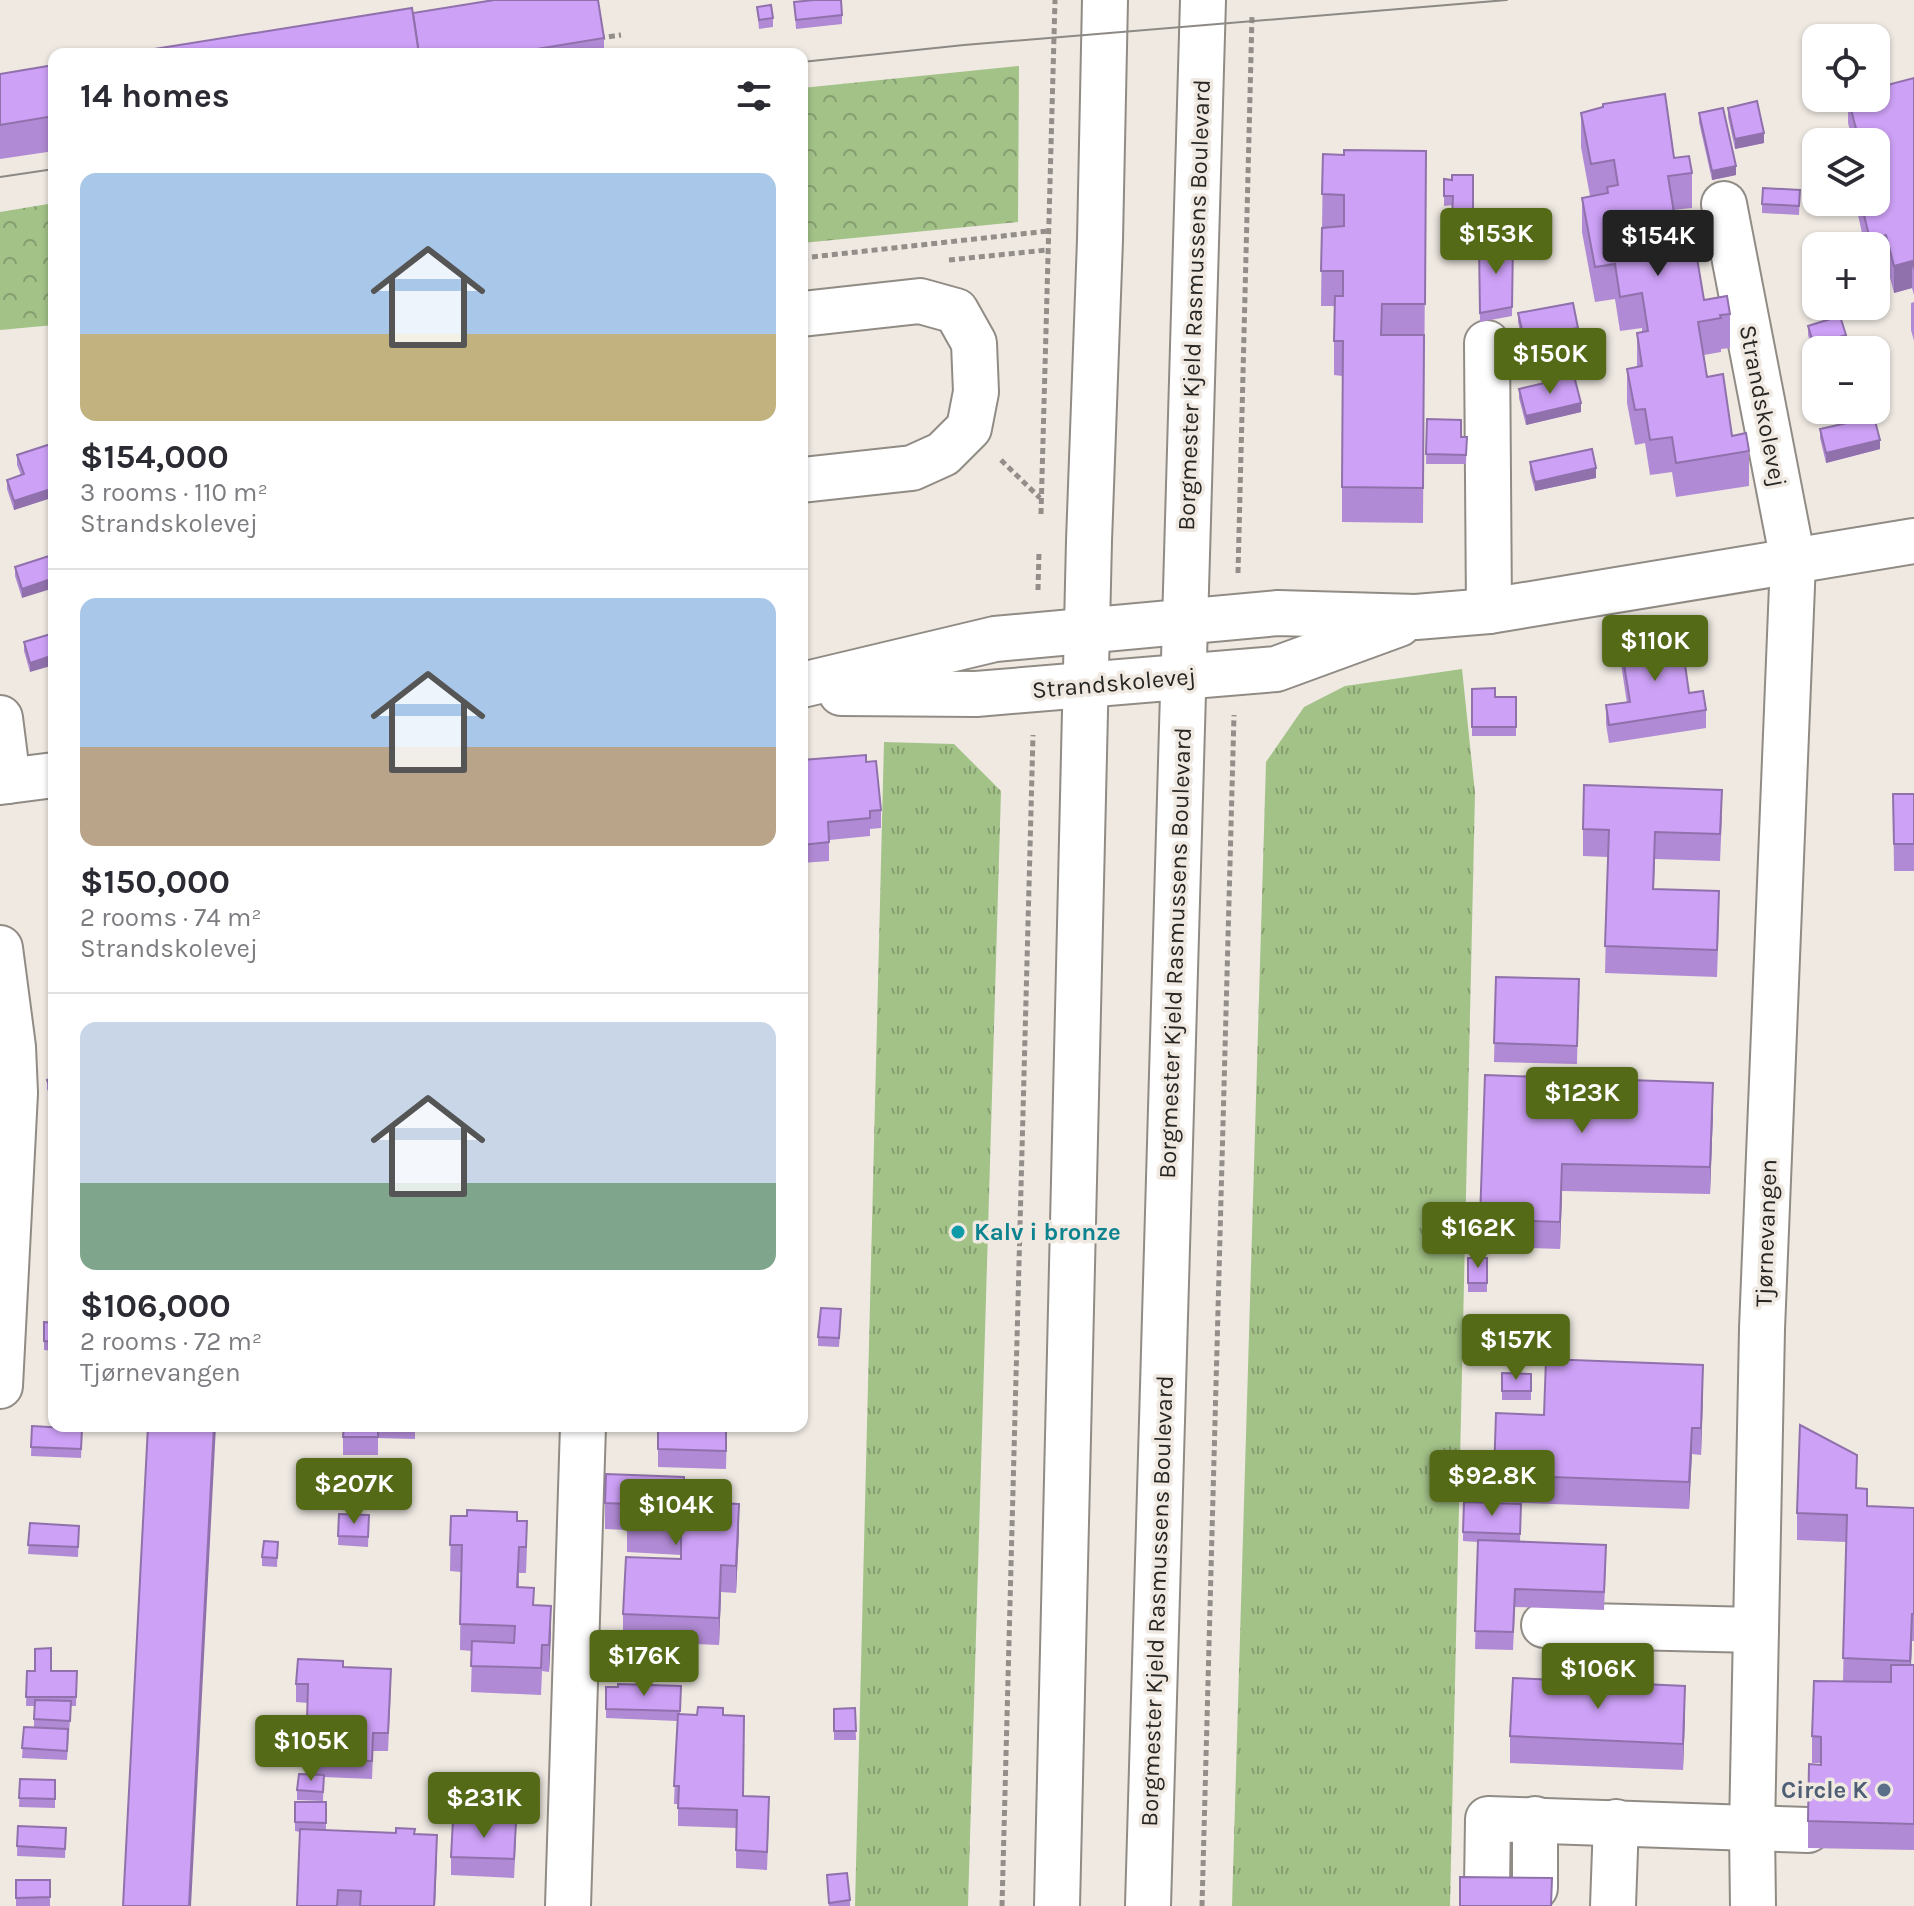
<!DOCTYPE html>
<meta charset="utf-8">
<style>
:root{--surface:#fff;--page:#f7f7f7;--text:#2b2b33;--muted:#7c7c81;--line:#e1e1e2;--accent:#556a17}
body{margin:0;font-family:Karla,sans-serif;background:var(--page);color:var(--text);height:100vh;display:flex;flex-direction:column;font-size:30px;white-space:nowrap}
*{box-sizing:border-box;margin:0}
p{font-size:26px;color:var(--muted)}
.icon{flex:none;width:44px;height:44px;fill:none;stroke:currentColor;stroke-width:2;stroke-linecap:round;stroke-linejoin:round}
.map{position:relative;flex:1;overflow:hidden}
.drawer{position:absolute;left:48px;top:48px;width:760px;height:1384px;display:flex;flex-direction:column;background:var(--surface);border-radius:16px;box-shadow:0 2px 6px #0004}
.drawer>*{flex:none}
.buttons{position:absolute;left:1802px;top:24px;display:grid;gap:16px}
.buttons a{display:grid;place-items:center;width:88px;height:88px;border-radius:16px;background:var(--surface);box-shadow:0 2px 6px #0004;font-size:40px}
.price{position:absolute;translate:-50% -68px;padding:0 18px;border-radius:8px;background:var(--accent);color:#fff;font-size:26px;line-height:52px;filter:drop-shadow(0 2px 4px #0008)}
.price::after{content:'';position:absolute;left:50%;top:48px;width:24px;height:18px;margin-left:-12px;background:inherit;clip-path:polygon(0 0,100% 0,50% 100%)}
.price.on{background:#222;color:#fff}
ul{padding:0;list-style:none}
li{display:grid;align-content:center;gap:16px;height:424px;padding:0 32px}
li+li{border-top:2px solid var(--line)}
li span{display:grid;place-items:center;height:248px;border-radius:16px;color:#555}
li>.icon{margin-inline-start:auto}
span .icon{width:144px;height:144px;fill:#fffc;stroke-width:1}
li b{font-size:34px}
h2{display:flex;justify-content:space-between;align-items:center;height:96px;padding:0 32px;font-size:34px}
.map>svg:first-child{display:block}
.grass{fill:url(#grass-tufts)}
.forest{fill:url(#forest-crowns)}
.lines{fill:none;stroke-linecap:round;stroke-linejoin:round}
.minor-casing{stroke:#908b84;stroke-width:48}
.path{stroke:#938e89;stroke-width:5;stroke-dasharray:6 4;stroke-linecap:butt}
.minor{stroke:#fff;stroke-width:44}
.tram{stroke:#8d8984;stroke-width:2}
.wall{fill:#b08ad4}
.shaded-wall{fill:#9071ac}
.building{fill:#cda1f6;stroke:#9071ac;stroke-width:2}
.culture-dot{fill:#0f9aa8;stroke:#efe9e2;stroke-width:3}
.service-dot{fill:#5c6f8a;stroke:#efe9e2;stroke-width:3}
.labels{text-anchor:middle;dominant-baseline:central;stroke-width:7;stroke-linejoin:round;paint-order:stroke}
.street-label{font-size:24px;fill:#282623;stroke:#efe9e2}
.culture-label{font-size:24px;font-weight:bold;fill:#0d838f;stroke:#efe9e2;text-anchor:start}
.service-label{font-size:24px;font-weight:bold;fill:#4e5e75;stroke:#efe9e2;text-anchor:end}
</style>
<div class="map">
<svg width="1914" height="1906" viewBox="0 0 1914 1906">
<defs>
<pattern id="grass-tufts" width="24" height="20" patternUnits="userSpaceOnUse" patternTransform="scale(2)"><rect width="24" height="20" fill="#a3c288"/><path d="M3 7l-1-3M5 7V3M7 7l1-3M15 17l-1-3M17 17v-4M19 17l1-3" fill="none" stroke="#859d6f"/></pattern>
<pattern id="forest-crowns" width="20" height="18" patternUnits="userSpaceOnUse" patternTransform="scale(2)"><rect width="20" height="18" fill="#a3c288"/><path d="M2 6a3 3 0 1 1 6 0M12 15a3 3 0 1 1 6 0" fill="none" stroke="#859d6f"/></pattern>
</defs>
<rect width="100%" height="100%" fill="#efe9e2"/>
<!-- grass -->
<g class="grass">
<polygon points="1462,669 1475,793 1450,1906 1232,1906 1266,762 1304,707 1345,686"/>
<polygon points="884,742 954,744 1001,791 968,1906 855,1906"/>
</g>
<!-- forest -->
<g class="forest">
<polygon points="1019,66 1018,222 802,243 802,88"/>
<polygon points="54,203 54,325 0,330 0,212"/>
</g>
<g class="lines">
<defs>
<g id="minor">
<polyline points="1724,204 1793,561 1762,1329 1752,1829 1753,1906"/>
<polyline points="802,314 920,301 956,311 974,343 976,392 969,428 943,454 912,468 802,480"/>
<polyline points="1487,343 1489,611"/>
<polyline points="802,685 995,639 1278,613 1416,617 1489,611 1914,541"/>
<polyline points="841,693 976,694 1276,669 1399,624"/>
<polyline points="0,718 8,781"/>
<polyline points="0,782 54,775"/>
<polyline points="0,948 13,1047 15,1093 0,1386"/>
<polyline points="1544,1625 1756,1630"/>
<polyline points="1487,1887 1488,1819 1808,1830"/>
<polyline points="1535,1888 1535,1819"/>
<polyline points="568,1906 583,1426"/>
<polyline points="1057,1906 1089,541 1100,240 1105,0"/>
<polyline points="1148,1906 1203,0"/>
<polyline points="1613,1906 1616,1822"/>
</g>
</defs>
<!-- minor casing -->
<use href="#minor" class="minor-casing"/>
<!-- path -->
<g class="path">
<polyline points="599,38 621,35"/>
<polyline points="802,258 1048,231"/>
<polyline points="949,260 1047,250"/>
<polyline points="1001,460 1040,498"/>
<polyline points="1041,514 1055,0"/>
<polyline points="1238,573 1252,16"/>
<polyline points="1038,590 1039,552"/>
<polyline points="1002,1906 1033,735"/>
<polyline points="1202,1906 1234,715"/>
</g>
<!-- minor -->
<use href="#minor" class="minor"/>
<!-- tram -->
<g class="tram">
<polyline points="802,62 964,45 1507,0"/>
<polyline points="0,177 54,169"/>
</g>
</g>
<!-- wall -->
<g class="wall">
<polygon points="794,2 842,15 842,24 796,29"/>
<polygon points="757,7 773,18 773,27 759,29"/>
<polygon points="413,13 604,38 604,54 123,54"/>
<polygon points="54,65 54,151 0,159 0,74"/>
<polygon points="1914,78 1914,295 1912,288 1894,293 1886,262 1876,265 1876,246 1865,246 1855,202 1876,202 1878,172 1876,164 1876,142 1853,142 1848,123 1848,98"/>
<polygon points="1728,108 1764,143 1735,149 1728,117"/>
<polygon points="1581,113 1674,158 1692,173 1692,208 1673,210 1677,231 1704,300 1730,314 1730,348 1721,349 1721,352 1704,355 1707,377 1732,436 1749,451 1749,486 1676,497 1672,472 1650,475 1645,443 1635,445 1627,403 1627,369 1637,367 1637,333 1642,332 1642,328 1620,331 1615,299 1595,302 1582,232 1582,198 1590,196 1581,147"/>
<polygon points="1699,113 1736,175 1712,180 1699,122"/>
<polygon points="1426,151 1423,523 1342,522 1342,376 1334,375 1334,306 1321,306 1323,154 1344,155"/>
<polygon points="1473,175 1473,227 1452,226 1453,205 1444,206 1444,179 1452,180"/>
<polygon points="1800,190 1799,215 1762,213 1762,204"/>
<polygon points="1513,243 1512,316 1480,322 1479,244"/>
<polygon points="1914,302 1914,341 1911,330 1911,303"/>
<polygon points="1518,313 1578,328 1578,337 1524,347 1518,322"/>
<polygon points="1808,326 1846,344 1814,354 1808,335"/>
<polygon points="1519,389 1581,412 1526,425 1519,398"/>
<polygon points="1427,419 1461,437 1467,437 1466,464 1426,464"/>
<polygon points="1820,429 1880,449 1826,463 1820,438"/>
<polygon points="54,443 54,497 14,510 7,489 7,480 21,475 17,465 17,455"/>
<polygon points="1530,462 1596,478 1535,491 1530,472"/>
<polygon points="49,556 22,598 15,576 15,567"/>
<polygon points="54,633 30,672 24,651 24,642"/>
<polygon points="1621,646 1689,693 1706,710 1706,728 1609,743 1606,724 1606,705 1627,703 1621,664"/>
<polygon points="1472,689 1495,697 1516,697 1516,736 1472,736"/>
<polygon points="802,760 866,762 881,810 881,828 870,829 870,836 829,840 829,861 802,863"/>
<polygon points="1893,794 1914,794 1914,871 1894,871"/>
<polygon points="1722,816 1720,861 1655,859 1654,889 1719,918 1717,977 1605,973 1608,857 1583,856 1583,829"/>
<polygon points="802,883 806,926 806,944 802,944"/>
<polygon points="1496,977 1579,979 1577,1064 1494,1062"/>
<polygon points="1485,1075 1713,1110 1710,1194 1562,1191 1560,1249 1480,1246"/>
<polygon points="54,1077 54,1104 47,1089 47,1080"/>
<rect x="1468" y="1258" width="19" height="34"/>
<polygon points="841,1319 839,1347 818,1346 818,1337"/>
<polygon points="44,1322 54,1323 54,1351 44,1350"/>
<polygon points="1502,1373 1531,1374 1531,1400 1502,1400"/>
<polygon points="1703,1391 1701,1455 1692,1454 1689,1509 1494,1502 1494,1475 1544,1415"/>
<polygon points="32,1426 82,1438 81,1458 31,1456"/>
<polygon points="293,1426 320,1426 320,1429 293,1427"/>
<polygon points="326,1426 415,1426 415,1439 378,1438 378,1455 343,1455 343,1431 326,1431"/>
<polygon points="658,1426 727,1426 726,1469 658,1467"/>
<polygon points="1857,1488 1867,1506 1914,1508 1914,1641 1912,1641 1911,1665 1914,1665 1914,1850 1808,1848 1808,1821 1821,1765 1821,1763 1812,1763 1812,1736 1843,1681 1846,1542 1797,1540 1797,1513"/>
<polygon points="684,1496 717,1503 739,1531 736,1593 721,1592 719,1645 623,1641 623,1614 681,1559 681,1555 627,1552 627,1530 605,1529 605,1503"/>
<polygon points="1521,1504 1520,1542 1606,1563 1604,1610 1515,1607 1513,1650 1475,1649 1478,1542 1463,1541 1463,1532"/>
<polygon points="339,1514 369,1515 368,1547 338,1545"/>
<polygon points="451,1516 517,1521 527,1547 526,1573 519,1573 519,1587 551,1633 549,1672 542,1671 541,1695 471,1692 472,1651 460,1650 461,1572 450,1571"/>
<polygon points="30,1523 79,1526 78,1557 28,1554"/>
<polygon points="278,1542 277,1567 262,1566 262,1557"/>
<polygon points="343,1667 391,1687 388,1751 373,1751 372,1779 324,1777 323,1801 297,1800 297,1790 306,1774 308,1703 296,1702 296,1684"/>
<polygon points="27,1671 77,1671 76,1706 71,1706 67,1760 22,1758 24,1727 34,1728 34,1706 26,1706"/>
<polygon points="681,1686 680,1714 723,1715 743,1796 769,1815 767,1870 736,1868 736,1828 678,1826 678,1804 674,1804 677,1721 606,1718 606,1687"/>
<polygon points="855,1708 856,1740 834,1740 834,1709"/>
<polygon points="1685,1713 1683,1770 1510,1763 1510,1736"/>
<polygon points="20,1779 55,1780 55,1808 19,1807"/>
<polygon points="295,1802 326,1802 326,1830 415,1834 437,1862 435,1906 297,1906 300,1832 295,1831"/>
<polygon points="18,1826 66,1828 65,1858 17,1856"/>
<polygon points="516,1841 514,1878 451,1875 451,1857"/>
<polygon points="827,1875 850,1900 850,1906 829,1906"/>
<rect x="16" y="1880" width="34" height="26"/>
</g>
<!-- shaded-wall -->
<g class="shaded-wall">
<polygon points="1764,133 1764,143 1735,149 1735,139"/>
<polygon points="1876,135 1876,142 1859,142 1859,140"/>
<polygon points="1736,166 1736,175 1712,180 1712,171"/>
<polygon points="1886,235 1886,262 1876,265 1876,246 1870,246 1870,240"/>
<polygon points="1912,261 1912,288 1894,293 1894,266"/>
<polygon points="1846,335 1846,344 1826,350 1816,350 1816,353 1814,354 1814,345"/>
<polygon points="1581,403 1581,412 1526,425 1526,416"/>
<polygon points="1880,440 1880,449 1826,463 1826,453"/>
<polygon points="1596,468 1596,478 1535,491 1535,482"/>
<polygon points="54,488 54,497 14,510 14,501"/>
<polygon points="54,578 54,588 22,598 22,589"/>
<polygon points="54,655 54,665 30,672 30,663"/>
<polygon points="1713,1083 1713,1110 1710,1194 1710,1167"/>
<polygon points="1562,1164 1562,1191 1560,1249 1560,1222"/>
<polygon points="1703,1365 1703,1391 1701,1455 1701,1428"/>
<polygon points="214,1426 216,1426 191,1906 189,1906"/>
<polygon points="1692,1428 1692,1454 1689,1509 1689,1482"/>
<polygon points="739,1504 739,1531 736,1593 736,1566"/>
<polygon points="721,1565 721,1592 719,1645 719,1618"/>
<polygon points="551,1606 551,1633 549,1672 549,1645"/>
<polygon points="1912,1614 1912,1641 1910,1687 1910,1661"/>
<polygon points="1685,1686 1685,1713 1683,1770 1683,1744"/>
<polygon points="437,1835 435,1906 434,1906"/>
</g>
<!-- building -->
<g class="building">
<polygon points="494,0 598,0 604,38 506,54 419,54 413,13"/>
<polygon points="814,0 841,0 842,15 796,20 794,2"/>
<polygon points="771,5 773,18 759,20 757,7"/>
<polygon points="412,8 419,54 123,54"/>
<polygon points="54,65 54,116 0,125 0,74"/>
<polygon points="1914,78 1914,269 1912,261 1894,266 1886,235 1870,240 1861,202 1876,202 1876,173 1885,171 1876,135 1859,140 1848,98 1876,98 1876,88"/>
<polygon points="1665,94 1674,158 1689,156 1692,173 1668,176 1677,231 1692,228 1704,300 1727,296 1730,314 1720,315 1721,318 1698,322 1707,377 1723,374 1732,436 1746,433 1749,451 1676,463 1672,437 1650,440 1645,409 1635,410 1627,369 1642,366 1637,333 1648,331 1642,293 1620,297 1615,264 1595,267 1582,198 1608,193 1607,187 1618,185 1614,160 1591,164 1581,113 1603,107 1603,104"/>
<polygon points="1757,101 1764,133 1735,139 1728,108"/>
<polygon points="1723,108 1736,166 1712,171 1699,113"/>
<polygon points="1344,150 1426,151 1425,304 1382,304 1381,335 1424,335 1423,488 1342,487 1343,341 1334,341 1335,296 1343,296 1343,271 1321,271 1322,228 1344,226 1344,195 1322,194 1323,154 1344,155"/>
<polygon points="1452,175 1473,175 1473,218 1452,217 1453,196 1444,196 1444,179 1452,180"/>
<polygon points="1763,188 1800,190 1799,206 1762,204"/>
<polygon points="1513,243 1512,307 1480,313 1479,244"/>
<polygon points="1573,303 1578,328 1524,338 1518,313"/>
<polygon points="1840,316 1846,335 1814,345 1808,326"/>
<polygon points="1574,376 1581,403 1526,416 1519,389"/>
<polygon points="1874,417 1880,440 1826,453 1820,429"/>
<polygon points="1427,419 1461,420 1461,437 1467,437 1466,455 1426,454"/>
<polygon points="54,443 54,488 14,501 7,480 24,474 17,455"/>
<polygon points="1592,449 1596,468 1535,482 1530,462"/>
<polygon points="49,556 54,572 54,578 22,589 15,567"/>
<polygon points="54,633 54,655 30,663 24,642"/>
<polygon points="1681,636 1689,693 1703,691 1706,710 1609,725 1606,705 1630,702 1621,646"/>
<polygon points="1495,688 1495,697 1516,697 1516,727 1472,727 1472,689"/>
<polygon points="866,755 866,762 876,761 881,810 870,811 870,818 828,822 829,842 802,845 802,760"/>
<polygon points="1584,785 1722,790 1720,834 1655,832 1653,889 1719,891 1717,950 1605,946 1609,830 1583,829"/>
<polygon points="1893,794 1914,794 1914,844 1894,844"/>
<polygon points="802,883 806,926 802,926"/>
<polygon points="1496,977 1579,979 1577,1046 1494,1043"/>
<polygon points="1485,1075 1713,1083 1710,1167 1562,1164 1560,1222 1480,1219"/>
<polygon points="54,1077 54,1095 47,1080"/>
<rect x="1468" y="1258" width="19" height="25"/>
<polygon points="821,1308 841,1309 839,1338 818,1337"/>
<polygon points="44,1322 54,1323 54,1342 44,1341"/>
<polygon points="1546,1359 1703,1365 1701,1428 1692,1428 1689,1482 1494,1475 1496,1413 1544,1415"/>
<polygon points="1502,1373 1531,1374 1531,1391 1502,1391"/>
<polygon points="1800,1425 1857,1455 1856,1488 1867,1489 1867,1506 1914,1508 1914,1614 1912,1614 1910,1661 1843,1658 1847,1515 1797,1513"/>
<polygon points="32,1426 82,1429 81,1449 31,1447"/>
<polygon points="148,1426 214,1426 189,1906 123,1906"/>
<polygon points="344,1426 378,1426 378,1437 343,1437"/>
<polygon points="658,1426 726,1426 726,1451 658,1449"/>
<polygon points="606,1474 684,1477 684,1495 717,1497 717,1503 739,1504 736,1566 721,1565 719,1618 623,1614 626,1557 681,1559 681,1528 627,1526 629,1504 605,1503"/>
<polygon points="1464,1502 1521,1504 1520,1534 1463,1532"/>
<polygon points="467,1510 517,1512 517,1521 527,1521 526,1547 519,1547 517,1587 534,1588 533,1605 551,1606 549,1645 542,1645 541,1668 471,1666 472,1641 514,1643 515,1626 460,1624 462,1545 450,1545 451,1516 467,1516"/>
<polygon points="339,1514 369,1515 368,1537 338,1536"/>
<polygon points="30,1523 79,1526 78,1547 28,1545"/>
<polygon points="1478,1540 1606,1545 1604,1592 1515,1589 1513,1632 1475,1631"/>
<polygon points="264,1541 278,1542 277,1558 262,1557"/>
<polygon points="51,1648 51,1671 77,1671 76,1697 26,1697 27,1671 35,1671 35,1649"/>
<polygon points="298,1659 343,1661 343,1667 391,1669 388,1733 373,1733 372,1761 306,1758 308,1684 296,1684"/>
<polygon points="1891,1665 1914,1665 1914,1824 1808,1821 1809,1764 1821,1765 1821,1737 1812,1736 1814,1681 1891,1682"/>
<polygon points="1513,1678 1685,1686 1683,1744 1510,1736"/>
<polygon points="618,1684 681,1686 680,1711 606,1709 606,1687 618,1687"/>
<polygon points="35,1700 71,1701 70,1721 34,1719"/>
<polygon points="698,1707 723,1708 723,1715 744,1716 743,1796 769,1797 767,1852 736,1850 737,1810 678,1808 679,1786 674,1786 678,1714 697,1715"/>
<polygon points="855,1708 856,1731 834,1731 834,1709"/>
<polygon points="24,1727 68,1729 67,1751 22,1748"/>
<polygon points="299,1774 324,1775 323,1792 297,1790"/>
<polygon points="20,1779 55,1780 55,1799 19,1798"/>
<polygon points="295,1802 326,1802 326,1823 295,1822"/>
<polygon points="453,1820 516,1822 514,1859 451,1857"/>
<polygon points="18,1826 66,1828 65,1849 17,1846"/>
<polygon points="396,1828 415,1829 414,1834 437,1835 434,1906 360,1906 361,1891 338,1890 337,1906 297,1906 300,1829 396,1833"/>
<polygon points="847,1873 850,1900 829,1903 827,1875"/>
<polygon points="1460,1877 1552,1878 1551,1906 1460,1906"/>
<polygon points="16,1880 50,1880 50,1897 16,1898"/>
</g>
<!-- markers -->
<circle class="culture-dot" cx="958" cy="1232" r="8"/>
<circle class="service-dot" cx="1884" cy="1790" r="8"/>
<g class="labels">
<!-- street labels -->
<g class="street-label">
<text transform="translate(1194 305) rotate(-88)">Borgmester Kjeld Rasmussens Boulevard</text>
<text transform="translate(1763 406) rotate(79)">Strandskolevej</text>
<text transform="translate(1114 683) rotate(-5)">Strandskolevej</text>
<text transform="translate(1175 953) rotate(-88)">Borgmester Kjeld Rasmussens Boulevard</text>
<text transform="translate(1766 1233) rotate(-88)">Tjørnevangen</text>
<text transform="translate(1157 1601) rotate(-88)">Borgmester Kjeld Rasmussens Boulevard</text>
</g>
<!-- culture labels -->
<g class="culture-label">
<text x="974" y="1232">Kalv i bronze</text>
</g>
<!-- service labels -->
<g class="service-label">
<text x="1868" y="1790">Circle K</text>
</g>
</g>
</svg>
<div class="buttons">
<a><svg class="icon" aria-label="locate" viewBox="0 0 24 24"><circle cx="12" cy="12" r="6"/><path d="M12 2v4M12 18v4M2 12h4M18 12h4"/></svg></a>
<a><svg class="icon" aria-label="layers" viewBox="0 0 24 24"><path d="M12 4l9 5-9 5-9-5zM3 14l9 5 9-5"/></svg></a>
<a>+</a>
<a>−</a>
</div>
<b class="price" style="left:1496px;top:276px">$153K</b>
<b class="price on" style="left:1658px;top:278px">$154K</b>
<b class="price" style="left:1550px;top:396px">$150K</b>
<b class="price" style="left:1655px;top:683px">$110K</b>
<b class="price" style="left:1582px;top:1135px">$123K</b>
<b class="price" style="left:1478px;top:1270px">$162K</b>
<b class="price" style="left:1516px;top:1382px">$157K</b>
<b class="price" style="left:1492px;top:1518px">$92.8K</b>
<b class="price" style="left:354px;top:1526px">$207K</b>
<b class="price" style="left:676px;top:1547px">$104K</b>
<b class="price" style="left:644px;top:1698px">$176K</b>
<b class="price" style="left:1598px;top:1711px">$106K</b>
<b class="price" style="left:311px;top:1783px">$105K</b>
<b class="price" style="left:484px;top:1840px">$231K</b>
<section class="drawer">
<h2>14 homes<svg class="icon" aria-label="filters" viewBox="0 0 24 24"><path d="M4 7h16M4 17h16"/><circle cx="9" cy="7" r="2"/><circle cx="15" cy="17" r="2"/></svg></h2>
<ul>
<li><span style="background:linear-gradient(#a9c7e8 65%,#c2b280 0)"><svg class="icon" aria-label="home" viewBox="0 0 24 24"><path d="M3 11l9-7 9 7M6 9v11h12V9"/></svg></span><div><b>$154,000</b><p>3 rooms · 110 m²</p><p>Strandskolevej</p></div></li>
<li><span style="background:linear-gradient(#a9c7e8 60%,#b9a48a 0)"><svg class="icon" aria-label="home" viewBox="0 0 24 24"><path d="M3 11l9-7 9 7M6 9v11h12V9"/></svg></span><div><b>$150,000</b><p>2 rooms · 74 m²</p><p>Strandskolevej</p></div></li>
<li><span style="background:linear-gradient(#c9d6e8 65%,#7fa58c 0)"><svg class="icon" aria-label="home" viewBox="0 0 24 24"><path d="M3 11l9-7 9 7M6 9v11h12V9"/></svg></span><div><b>$106,000</b><p>2 rooms · 72 m²</p><p>Tjørnevangen</p></div></li>
</ul>
</section>
</div>
